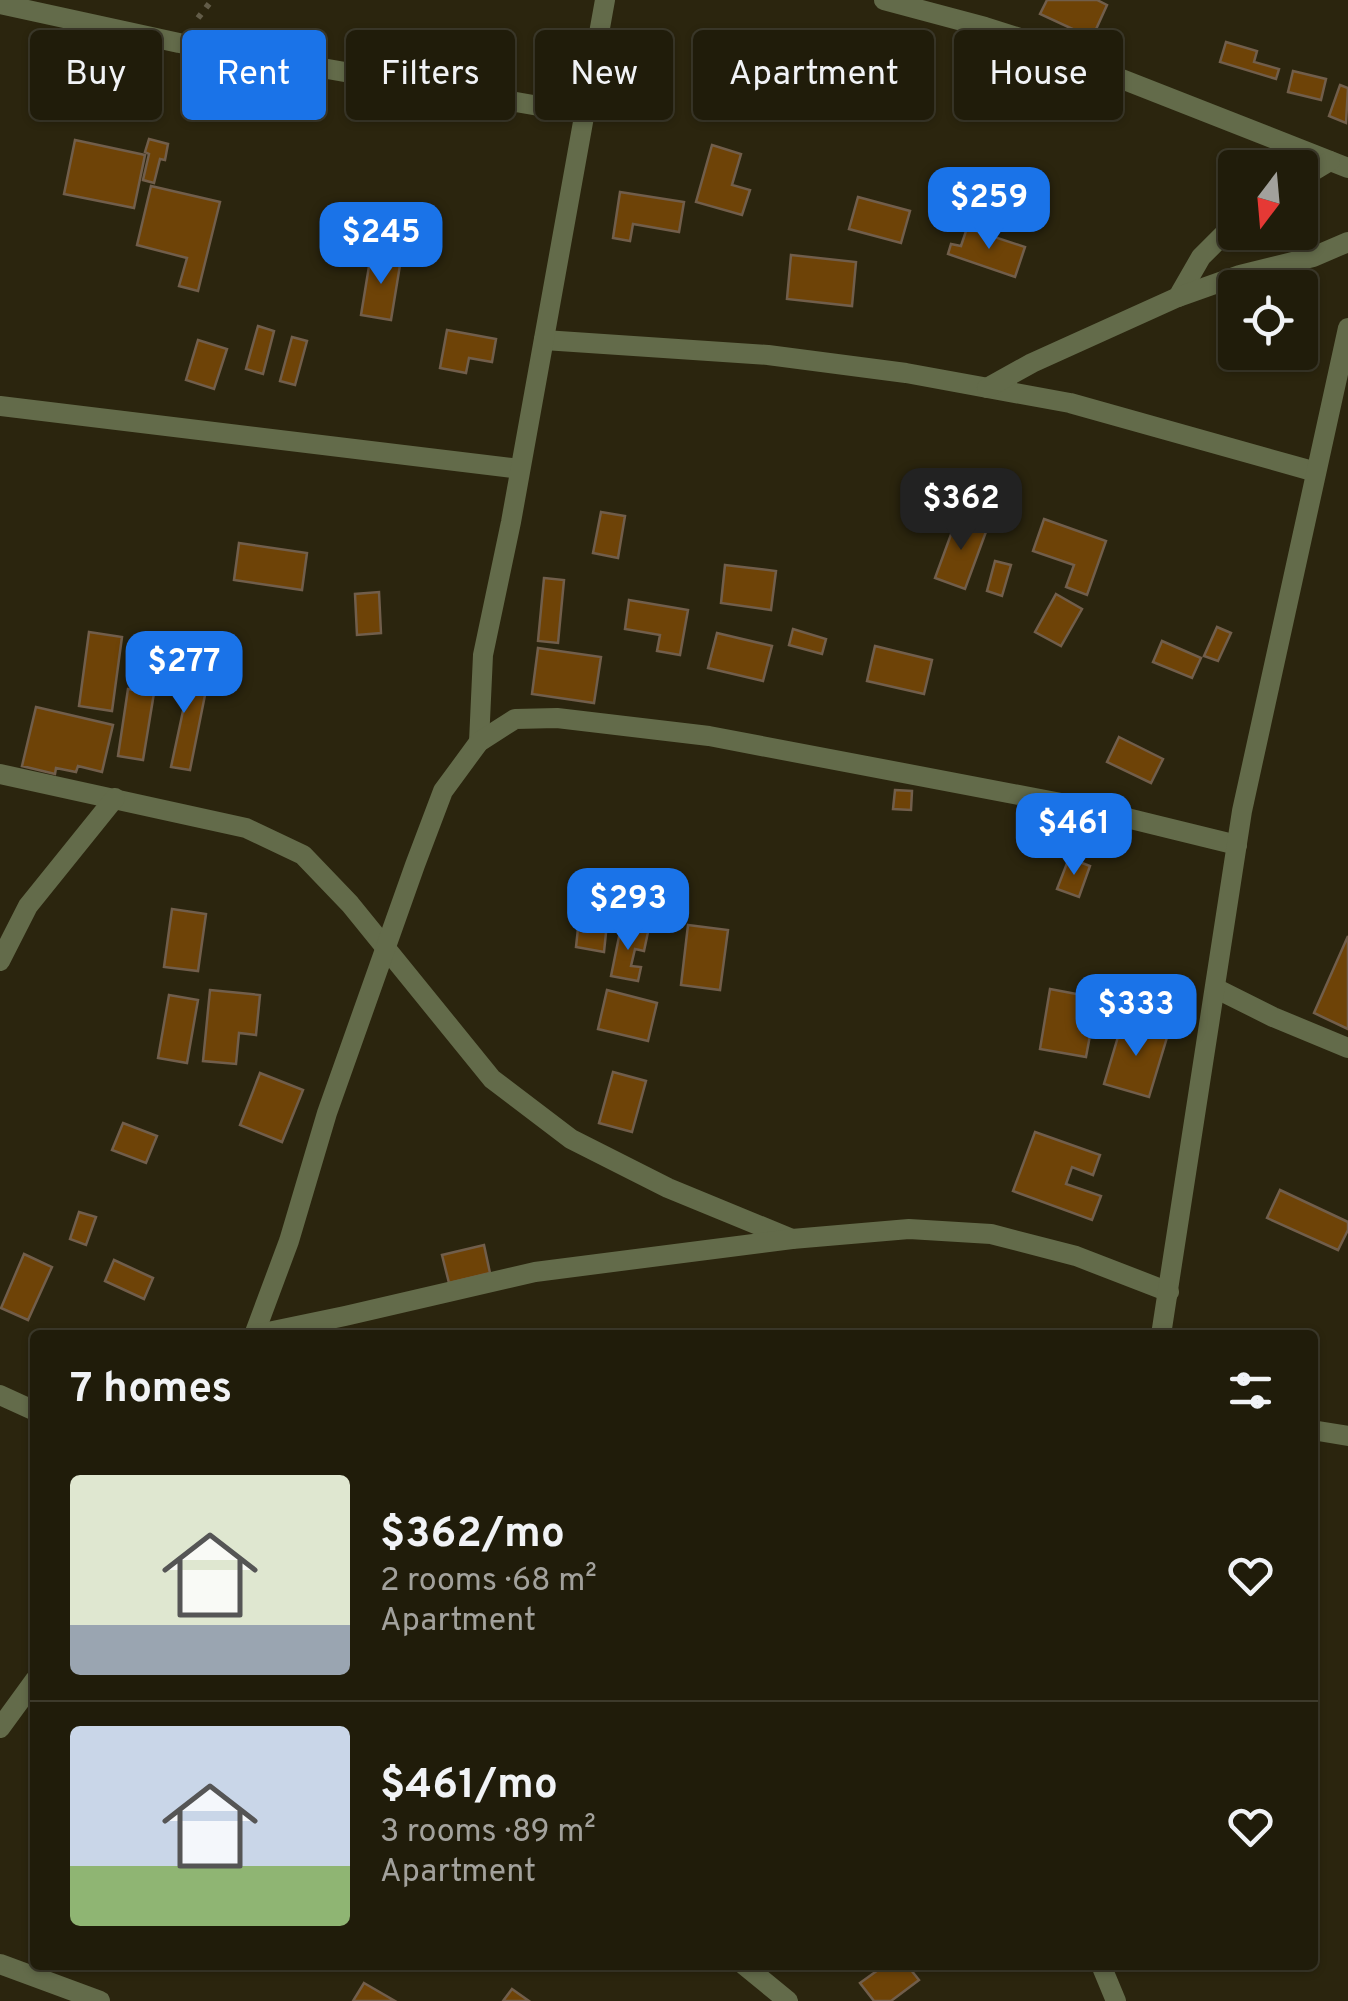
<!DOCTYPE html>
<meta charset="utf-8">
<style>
:root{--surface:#201c0a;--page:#2d2918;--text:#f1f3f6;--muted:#a2a19c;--line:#3d3a2b;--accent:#1a73e8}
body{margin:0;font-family:Overpass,sans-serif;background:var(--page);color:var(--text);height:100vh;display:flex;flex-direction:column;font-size:38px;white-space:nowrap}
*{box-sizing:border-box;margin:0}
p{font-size:32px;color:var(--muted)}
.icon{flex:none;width:55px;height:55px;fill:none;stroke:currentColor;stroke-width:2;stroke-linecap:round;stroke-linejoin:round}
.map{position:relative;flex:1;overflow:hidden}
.drawer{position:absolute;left:30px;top:1330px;width:1288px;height:640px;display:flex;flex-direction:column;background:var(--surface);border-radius:10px;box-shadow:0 2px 8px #0004,0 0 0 2px var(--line)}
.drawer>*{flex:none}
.banner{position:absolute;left:30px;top:30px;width:1290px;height:90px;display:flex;gap:20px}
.needle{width:65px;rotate:196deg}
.tools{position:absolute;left:1218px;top:150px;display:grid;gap:20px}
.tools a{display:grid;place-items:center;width:100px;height:100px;border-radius:10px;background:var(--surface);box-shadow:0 2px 8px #0004,0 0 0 2px var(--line);font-size:50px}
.price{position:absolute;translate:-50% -85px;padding:0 22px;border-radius:20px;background:var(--accent);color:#fff;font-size:32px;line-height:65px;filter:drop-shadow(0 2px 5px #0008)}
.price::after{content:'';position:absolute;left:50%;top:60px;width:30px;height:22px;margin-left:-15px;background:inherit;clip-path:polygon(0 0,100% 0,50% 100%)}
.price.active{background:#222;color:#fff}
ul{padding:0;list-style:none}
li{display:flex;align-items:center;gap:30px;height:250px;padding:0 40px}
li+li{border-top:2px solid var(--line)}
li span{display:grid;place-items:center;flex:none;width:280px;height:200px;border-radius:10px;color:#555}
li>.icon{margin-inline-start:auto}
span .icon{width:120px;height:120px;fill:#fffc;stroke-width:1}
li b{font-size:42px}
h2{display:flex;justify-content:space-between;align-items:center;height:120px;padding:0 40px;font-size:42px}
.pill{padding:0 35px;border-radius:10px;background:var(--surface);box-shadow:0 2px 8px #0004,0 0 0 2px var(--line);font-size:35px;line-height:90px}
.pill.active{background:var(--accent);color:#fff}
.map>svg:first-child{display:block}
.building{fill:#6e4307;stroke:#715e4b;stroke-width:2.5}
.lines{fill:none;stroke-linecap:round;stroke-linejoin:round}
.path{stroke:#625c48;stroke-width:6;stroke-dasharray:5 8;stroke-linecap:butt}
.street{stroke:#636b4a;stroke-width:20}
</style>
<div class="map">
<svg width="1348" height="2001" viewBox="0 0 1348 2001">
<rect width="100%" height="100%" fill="#2b250e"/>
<!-- building -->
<g class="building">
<polygon points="1047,0 1097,0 1107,5 1092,38 1040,14"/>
<polygon points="1226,42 1257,51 1254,62 1279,69 1276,79 1220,62"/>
<polygon points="1293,71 1326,79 1321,100 1288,92"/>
<polygon points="1340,85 1348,88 1346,123 1329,116"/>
<polygon points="149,139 168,144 165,160 160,159 154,183 143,180 149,154 145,152"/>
<polygon points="75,140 145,155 134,208 64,194"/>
<polygon points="712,145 741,154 732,185 750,190 742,215 696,202"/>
<polygon points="151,186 220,202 198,291 179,286 187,258 137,245"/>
<polygon points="620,192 684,202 679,232 633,224 630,241 613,238"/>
<polygon points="858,197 910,211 901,243 849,229"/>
<polygon points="967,228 1025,247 1015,277 948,254 951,244 961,246"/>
<polygon points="371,254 401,259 391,320 361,315"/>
<polygon points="791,255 856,262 852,306 787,299"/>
<polygon points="258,326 274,331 263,374 246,369"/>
<polygon points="447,330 496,339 492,362 469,358 466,373 440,368"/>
<polygon points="292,337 307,341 295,385 280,381"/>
<polygon points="198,340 227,349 214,389 186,380"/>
<polygon points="601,512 625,516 618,558 593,553"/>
<polygon points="957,518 987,529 965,589 935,578"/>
<polygon points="1044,519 1106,541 1087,595 1066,587 1074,565 1033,551"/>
<polygon points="239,543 307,553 302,590 234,580"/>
<polygon points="995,561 1011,565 1002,596 987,591"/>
<polygon points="725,565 776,571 771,610 721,603"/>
<polygon points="544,578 564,580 558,643 538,641"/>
<polygon points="379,592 381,633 357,635 355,594"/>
<polygon points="1056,594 1082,609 1061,646 1035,632"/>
<polygon points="629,600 688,610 680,655 657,651 660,635 625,629"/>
<polygon points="1217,627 1231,633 1218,661 1204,656"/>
<polygon points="793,629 826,639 822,654 789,645"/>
<polygon points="89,632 122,637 112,711 79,706"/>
<polygon points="717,633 772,646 763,681 708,668"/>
<polygon points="1162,641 1201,658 1192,678 1153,662"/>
<polygon points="875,646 932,660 924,694 867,681"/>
<polygon points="538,648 601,657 594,703 532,694"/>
<polygon points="153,674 207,685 190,770 171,767 186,697 150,689"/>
<polygon points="128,689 154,693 143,760 118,756"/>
<polygon points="36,707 113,725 102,772 78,766 76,772 56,768 55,774 22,766"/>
<polygon points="1119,737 1163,759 1151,783 1107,762"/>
<polygon points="895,790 912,791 911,810 893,809"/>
<polygon points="1069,858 1090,866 1079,897 1057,889"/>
<polygon points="172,909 206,914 198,971 164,967"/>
<polygon points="579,919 607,923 604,952 576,947"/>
<polygon points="688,925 728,930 720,990 681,985"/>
<polygon points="621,927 648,932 644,951 635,949 631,966 641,967 638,981 611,976"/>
<polygon points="1348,936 1348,1029 1314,1013"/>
<polygon points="1050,989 1119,1002 1113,1034 1091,1030 1086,1057 1040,1049"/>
<polygon points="210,990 260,995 256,1035 239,1033 236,1064 203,1061"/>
<polygon points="607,990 657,1003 648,1041 598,1029"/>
<polygon points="169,995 198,1000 187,1063 158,1058"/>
<polygon points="1123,1020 1168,1034 1149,1097 1104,1084"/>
<polygon points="613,1072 646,1081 632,1132 599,1123"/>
<polygon points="260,1073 303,1090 282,1142 240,1125"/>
<polygon points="123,1123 157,1136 146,1163 112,1150"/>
<polygon points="1035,1132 1100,1155 1093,1175 1072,1167 1066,1184 1101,1196 1092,1220 1013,1191"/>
<polygon points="1280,1190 1348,1222 1348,1230 1338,1250 1267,1218"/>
<polygon points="79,1212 96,1217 86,1245 70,1239"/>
<polygon points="484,1245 490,1273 449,1283 442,1255"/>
<polygon points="24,1254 52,1267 28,1320 1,1308"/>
<polygon points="114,1260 153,1278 144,1299 105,1281"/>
<polygon points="885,1965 907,1965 919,1980 891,2001 874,2001 860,1983"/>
<polygon points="364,1983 395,2001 353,2001"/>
<polygon points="512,1989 529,2001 503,2001"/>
</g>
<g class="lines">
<!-- path -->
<polyline class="path" points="198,18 212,0"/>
<!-- street -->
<g class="street">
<polyline points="884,0 985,27 1051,48 1114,76 1348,168"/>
<polyline points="0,4 179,43 585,114"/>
<polyline points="1300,179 1330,161"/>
<polyline points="1178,297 1201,257 1235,223"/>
<polyline points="544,340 768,355 906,373 1070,403 1316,472"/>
<polyline points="987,388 1032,363 1178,297 1240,275 1313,257 1348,242"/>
<polyline points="0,406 520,469"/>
<polyline points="479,742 483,655 511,522 605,0"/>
<polyline points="0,774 246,828 303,855 350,904 492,1079 571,1139 668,1188 792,1239"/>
<polyline points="0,961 28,906 115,798"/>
<polyline points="1215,988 1273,1017 1348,1048"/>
<polyline points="254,1335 289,1241 327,1113 415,865 443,791 479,742 515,719 557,718 709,736 1082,807 1237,845"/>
<polyline points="254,1335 345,1316 535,1272 792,1239 909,1229 991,1234 1076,1256 1169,1292"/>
<polyline points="1161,1335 1242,811 1348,328"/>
<polyline points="0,1395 35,1411"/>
<polyline points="1312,1430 1348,1436"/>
<polyline points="0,1728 35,1680"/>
<polyline points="0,1964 100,2001"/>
<polyline points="744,1965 788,2001"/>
<polyline points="1101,1965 1116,2001"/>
</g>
</g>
</svg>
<div class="tools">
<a><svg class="needle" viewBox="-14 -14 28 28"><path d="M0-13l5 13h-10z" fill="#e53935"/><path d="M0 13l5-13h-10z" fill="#a2a19c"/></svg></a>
<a><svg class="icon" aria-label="locate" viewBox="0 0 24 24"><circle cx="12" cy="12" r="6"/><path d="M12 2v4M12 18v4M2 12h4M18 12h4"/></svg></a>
</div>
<b class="price" style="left:989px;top:252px">$259</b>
<b class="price" style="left:381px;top:287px">$245</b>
<b class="price active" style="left:961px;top:553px">$362</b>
<b class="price" style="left:184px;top:716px">$277</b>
<b class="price" style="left:1074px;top:878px">$461</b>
<b class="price" style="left:628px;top:953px">$293</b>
<b class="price" style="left:1136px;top:1059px">$333</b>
<div class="banner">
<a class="pill">Buy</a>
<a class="pill active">Rent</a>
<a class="pill">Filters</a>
<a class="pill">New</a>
<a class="pill">Apartment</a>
<a class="pill">House</a>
</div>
<section class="drawer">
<h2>7 homes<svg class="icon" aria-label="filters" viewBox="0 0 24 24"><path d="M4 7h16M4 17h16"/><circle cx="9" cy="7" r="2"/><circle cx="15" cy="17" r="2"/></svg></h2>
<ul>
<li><span style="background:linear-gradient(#dfe7d0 75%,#9aa5b1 0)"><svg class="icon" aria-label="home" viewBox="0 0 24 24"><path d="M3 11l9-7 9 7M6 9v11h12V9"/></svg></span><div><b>$362/mo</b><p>2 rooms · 68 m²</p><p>Apartment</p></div><svg class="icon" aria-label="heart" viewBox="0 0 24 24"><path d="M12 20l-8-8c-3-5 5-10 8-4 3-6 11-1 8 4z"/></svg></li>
<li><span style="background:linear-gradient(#c9d6e8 70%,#8fb573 0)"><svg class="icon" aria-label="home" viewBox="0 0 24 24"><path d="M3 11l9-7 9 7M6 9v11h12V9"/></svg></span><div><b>$461/mo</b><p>3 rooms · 89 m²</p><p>Apartment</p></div><svg class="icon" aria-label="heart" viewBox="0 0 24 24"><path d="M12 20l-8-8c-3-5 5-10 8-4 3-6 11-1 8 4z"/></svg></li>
</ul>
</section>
</div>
